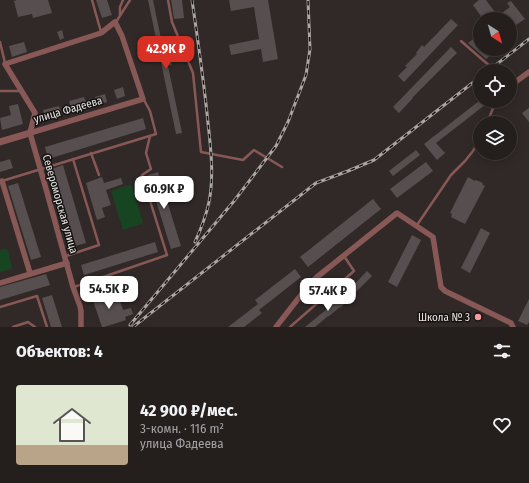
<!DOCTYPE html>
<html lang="ru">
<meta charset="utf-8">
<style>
:root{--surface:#241f1d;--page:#302c2a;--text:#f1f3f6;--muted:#a3a2a4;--line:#413d3b;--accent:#d93025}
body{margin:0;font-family:"Fira Sans Condensed",sans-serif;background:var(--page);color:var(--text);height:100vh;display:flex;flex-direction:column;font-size:15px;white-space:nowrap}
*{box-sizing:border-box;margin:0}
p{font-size:13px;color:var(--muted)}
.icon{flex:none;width:22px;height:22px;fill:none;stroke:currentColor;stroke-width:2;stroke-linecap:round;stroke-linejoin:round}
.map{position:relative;height:327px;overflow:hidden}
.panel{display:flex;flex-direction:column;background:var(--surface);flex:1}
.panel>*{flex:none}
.needle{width:26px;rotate:143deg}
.tools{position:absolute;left:473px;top:12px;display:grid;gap:8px}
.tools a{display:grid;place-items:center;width:44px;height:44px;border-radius:50%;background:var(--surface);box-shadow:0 2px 10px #0003,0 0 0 1px var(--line);font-size:20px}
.price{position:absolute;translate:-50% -34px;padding:0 9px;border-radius:8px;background:#fff;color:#222;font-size:13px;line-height:26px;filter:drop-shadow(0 1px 2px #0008)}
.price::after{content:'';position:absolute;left:50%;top:24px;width:12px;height:9px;margin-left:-6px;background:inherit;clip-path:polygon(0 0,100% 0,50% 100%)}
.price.current{background:var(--accent);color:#fff}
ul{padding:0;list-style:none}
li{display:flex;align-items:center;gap:12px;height:100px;padding:0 16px}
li+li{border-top:1px solid var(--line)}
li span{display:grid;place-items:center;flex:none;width:112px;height:80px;border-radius:4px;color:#555}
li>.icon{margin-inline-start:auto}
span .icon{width:48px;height:48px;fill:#fffc;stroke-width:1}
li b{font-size:17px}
h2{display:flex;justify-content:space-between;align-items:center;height:48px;padding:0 16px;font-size:17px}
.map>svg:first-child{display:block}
.green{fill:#174522}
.building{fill:#574f4f}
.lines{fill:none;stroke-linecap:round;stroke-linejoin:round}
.service{stroke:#885856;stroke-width:2.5}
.minor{stroke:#885856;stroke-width:5.5}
.tertiary{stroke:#885856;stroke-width:7}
.rail-casing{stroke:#aba5a3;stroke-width:3}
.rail{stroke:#151312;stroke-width:1.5;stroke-dasharray:4.5;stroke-linecap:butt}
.poi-dot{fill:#f59b9a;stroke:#151312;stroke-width:1.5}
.labels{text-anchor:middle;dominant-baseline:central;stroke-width:3;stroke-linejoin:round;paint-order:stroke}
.street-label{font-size:11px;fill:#eae6e4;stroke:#151312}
.poi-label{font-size:11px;fill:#eae6e4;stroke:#151312;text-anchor:end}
</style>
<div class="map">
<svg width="529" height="327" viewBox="0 0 529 327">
<rect width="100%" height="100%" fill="#302927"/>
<!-- green -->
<g class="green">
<polygon points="131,184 143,223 123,230 111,191"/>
<polygon points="6,249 8,250 12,268 11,269 0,272 0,250"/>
</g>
<!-- building -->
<g class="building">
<polygon points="17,0 48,0 52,13 33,18 32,14 18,17 14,1"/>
<polygon points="96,0 107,0 112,15 102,18"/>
<polygon points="148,0 153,0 165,58 170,57 172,65 168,66 182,133 176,134"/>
<polygon points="171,0 182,0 184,18 174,19"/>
<polygon points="229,0 268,0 278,59 263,62 261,49 231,55 229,45 259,39 254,7 231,11"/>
<polygon points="479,0 486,0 498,16 510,7 507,3 511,1 525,19 516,25 513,21 510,23 510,19 483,19 473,5"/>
<polygon points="451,19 458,25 404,82 398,76 407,67 405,66 417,54 416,53 422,45 424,47"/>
<polygon points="62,30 64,38 60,40 57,32"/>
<polygon points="480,34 480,49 498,49 486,59 468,43"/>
<polygon points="24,42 27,52 12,57 9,46"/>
<polygon points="451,47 457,53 412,98 413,98 399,113 393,107"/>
<polygon points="123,87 125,96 117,99 114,90"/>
<polygon points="105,94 107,102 98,105 95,97"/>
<polygon points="84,97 88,107 72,111 69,101"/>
<polygon points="479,101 490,101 436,143 445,153 437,160 424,144"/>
<polygon points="18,104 23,124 2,130 0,118 11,115 9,106"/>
<polygon points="59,106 62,114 45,119 43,110"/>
<polygon points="529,108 529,122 522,113"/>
<polygon points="143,118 146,129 48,159 45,147"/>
<polygon points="416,150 420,155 393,176 389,171"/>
<polygon points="10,159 13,168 0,172 0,162"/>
<polygon points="426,162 433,171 397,198 390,189"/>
<polygon points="63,165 86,243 75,246 51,169"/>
<polygon points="158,172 181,246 171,249 148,175"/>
<polygon points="102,177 104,183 121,178 123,184 106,190 111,205 102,208 105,217 97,220 86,183"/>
<polygon points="468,177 475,181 476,180 483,183 482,184 485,186 465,224 451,217 452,214 450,213"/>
<polygon points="18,183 41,257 31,260 8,186"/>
<polygon points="373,199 381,209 308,267 300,257"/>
<polygon points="481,228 490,233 470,273 461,268"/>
<polygon points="412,235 421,240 397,287 388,282"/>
<polygon points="155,242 158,252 84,275 81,265"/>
<polygon points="295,269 301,277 259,310 262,313 244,327 228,327 258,304 255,300"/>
<polygon points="367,271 372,276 354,294 349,290"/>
<polygon points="46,274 50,285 0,300 0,287"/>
<polygon points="101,288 107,305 120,301 123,310 131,308 133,314 125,317 126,320 104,327 102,327 90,292"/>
<polygon points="52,295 62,327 51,327 42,298"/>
<polygon points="343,296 347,301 340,308 340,307 329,316 328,316 315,327 305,327"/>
<polygon points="529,299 529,322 527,325 518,321"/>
</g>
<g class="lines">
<!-- service -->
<g class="service">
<polyline points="92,0 101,32"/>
<polyline points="168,0 172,22 193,73 201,152 243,160 254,150 282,167"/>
<polyline points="120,15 120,7 123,0"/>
<polyline points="116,22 130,0"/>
<polyline points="461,41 492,68 493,71"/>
<polyline points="0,42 5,63"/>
<polyline points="0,91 20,91"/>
<polyline points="487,123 496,101"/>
<polyline points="91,153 99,175"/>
<polyline points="2,181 156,134 150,111 144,100"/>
<polyline points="417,225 451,175 465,161 473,151 480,138"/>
<polyline points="66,256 99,245 73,159"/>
<polyline points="74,287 167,255 142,175 151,169 146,153 150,136"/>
<polyline points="0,307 37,296 47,327"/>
<polyline points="13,327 28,322 35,327"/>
<polyline points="290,327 354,271 344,256"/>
</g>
<!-- minor -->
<g class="minor">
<polygon points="115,22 122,36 143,99 30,133 35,113 5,64 101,33"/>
<polyline points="510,86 529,72"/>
<polyline points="30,133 46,189 73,287 80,306 81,311 81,327"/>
<polyline points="2,181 30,273"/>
<polyline points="0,283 67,263"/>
<polyline points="276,327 308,286 317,277 397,213 433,237 441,287 445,291 511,323 513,327"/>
</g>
<!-- tertiary -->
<polyline class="tertiary" points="0,142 30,133"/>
<defs>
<g id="rail">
<path d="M192,0C198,41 204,82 208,123C211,149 214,177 209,202C206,216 201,229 195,242"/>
<polyline points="488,71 529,39"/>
<polyline points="130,325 234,201 276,146 288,122 306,75 310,49 308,0"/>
<polyline points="133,327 316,183 348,171 374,160 480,77"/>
</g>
</defs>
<!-- rail casing -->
<use href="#rail" class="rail-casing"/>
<!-- rail -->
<use href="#rail" class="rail"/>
</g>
<!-- markers -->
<circle class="poi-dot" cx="478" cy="317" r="4"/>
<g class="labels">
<!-- street labels -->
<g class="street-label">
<text transform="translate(68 110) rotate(-16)">улица Фадеева</text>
<text transform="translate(60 204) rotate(74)">Североморская улица</text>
</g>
<!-- poi labels -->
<g class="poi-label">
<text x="470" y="317">Школа № 3</text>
</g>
</g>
</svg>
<div class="tools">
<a><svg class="needle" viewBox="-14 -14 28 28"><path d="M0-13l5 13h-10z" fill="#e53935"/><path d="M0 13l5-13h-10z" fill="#a3a2a4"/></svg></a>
<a><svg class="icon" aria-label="locate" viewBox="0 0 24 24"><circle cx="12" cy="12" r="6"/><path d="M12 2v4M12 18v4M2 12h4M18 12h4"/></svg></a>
<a><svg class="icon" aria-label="layers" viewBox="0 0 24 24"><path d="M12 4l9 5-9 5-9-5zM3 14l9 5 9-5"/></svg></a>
</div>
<b class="price current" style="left:166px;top:70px">42.9K ₽</b>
<b class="price" style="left:164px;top:210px">60.9K ₽</b>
<b class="price" style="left:109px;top:310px">54.5K ₽</b>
<b class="price" style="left:328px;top:312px">57.4K ₽</b>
</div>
<section class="panel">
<h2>Объектов: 4<svg class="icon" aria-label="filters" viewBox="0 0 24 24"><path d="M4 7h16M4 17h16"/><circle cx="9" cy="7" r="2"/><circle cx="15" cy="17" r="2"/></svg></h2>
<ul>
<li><span style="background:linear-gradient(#dfe7d0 75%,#b9a48a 0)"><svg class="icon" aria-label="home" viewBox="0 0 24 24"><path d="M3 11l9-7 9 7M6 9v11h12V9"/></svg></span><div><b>42 900 ₽/мес.</b><p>3-комн. · 116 m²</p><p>улица Фадеева</p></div><svg class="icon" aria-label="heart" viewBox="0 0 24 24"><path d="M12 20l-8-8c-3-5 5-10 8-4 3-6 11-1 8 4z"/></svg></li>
</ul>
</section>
